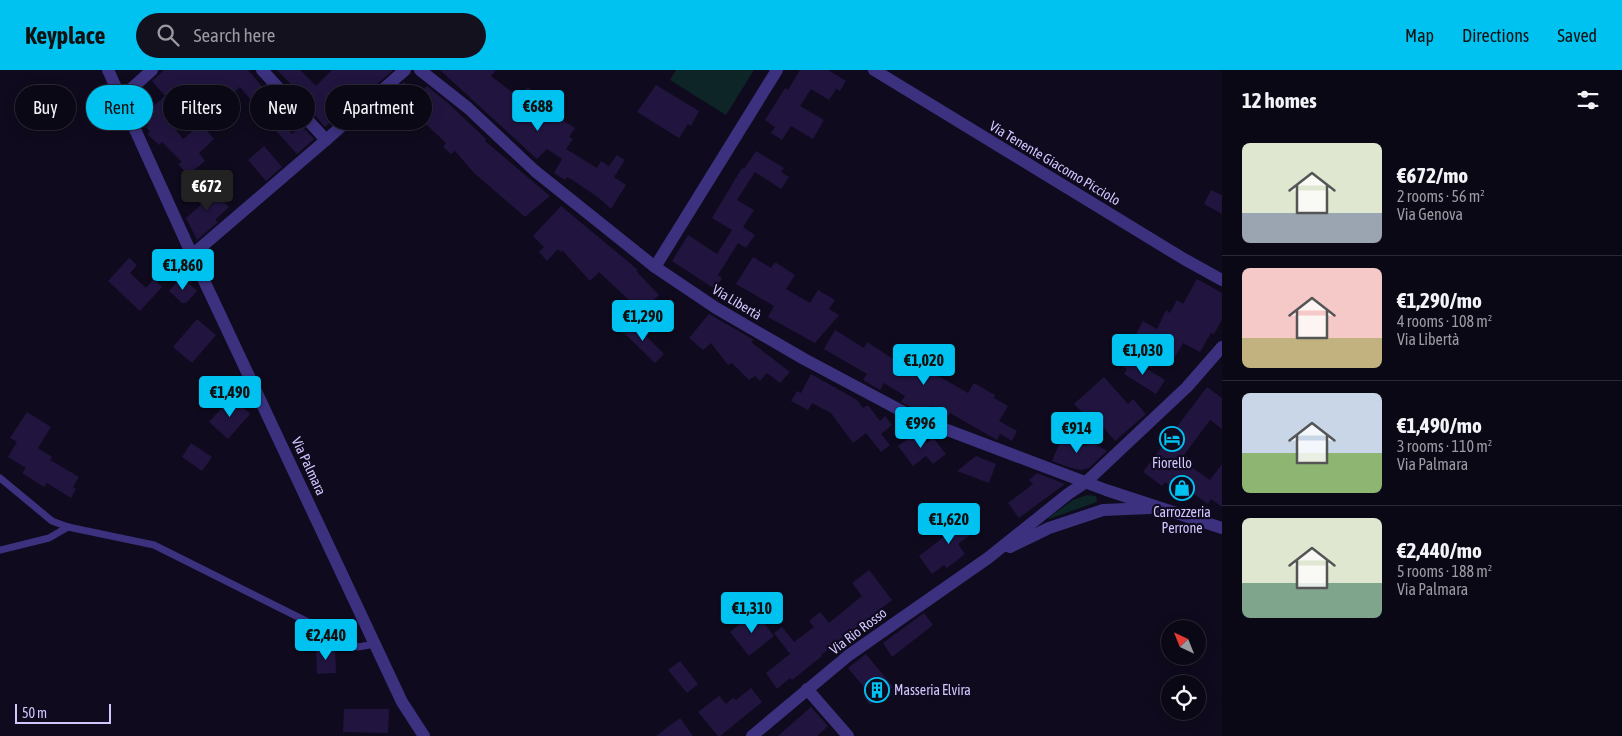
<!DOCTYPE html>
<meta charset="utf-8">
<style>
:root{--surface:#0b0816;--page:#14111f;--text:#f1f3f6;--muted:#9a9aa1;--line:#2b2935;--accent:#00c2f1}
body{margin:0;font-family:"Asap Condensed",sans-serif;background:var(--page);color:var(--text);height:100vh;display:flex;flex-direction:column;font-size:19px;white-space:nowrap}
*{box-sizing:border-box;margin:0}
p{font-size:16px;color:var(--muted)}
.icon{flex:none;width:28px;height:28px;fill:none;stroke:currentColor;stroke-width:2;stroke-linecap:round;stroke-linejoin:round}
.map{position:relative;flex:1;overflow:hidden}
.sheet{display:flex;flex-direction:column;background:var(--surface);width:400px}
.sheet>*{flex:none}
.hud{position:absolute;left:15px;top:15px;width:475px;height:45px;display:flex;gap:10px}
.needle{width:32px;rotate:317deg}
.buttons{position:absolute;left:1161px;top:550px;display:grid;gap:10px}
.buttons a{display:grid;place-items:center;width:45px;height:45px;border-radius:50%;background:var(--surface);box-shadow:0 2px 12px #0003,0 0 0 1px var(--line);font-size:25px}
.scale{position:absolute;left:15px;bottom:12px;width:96px;box-sizing:border-box;padding-left:5px;border:2px solid #d2c6ff;border-top:0;font-size:14px;line-height:18px;white-space:nowrap;color:#d2c6ff;-webkit-text-stroke:4px #0f0a1d;paint-order:stroke}
.price{position:absolute;translate:-50% -42px;padding:0 11px;border-radius:5px;background:var(--accent);color:#111;font-size:16px;line-height:32px;filter:drop-shadow(0 1px 2px #0008)}
.price::after{content:'';position:absolute;left:50%;top:30px;width:15px;height:11px;margin-left:-8px;background:inherit;clip-path:polygon(0 0,100% 0,50% 100%)}
.price.on{background:#222;color:#fff}
ul{padding:0;list-style:none}
li{display:flex;align-items:center;gap:15px;height:125px;padding:0 20px}
li+li{border-top:1px solid var(--line)}
li span{display:grid;place-items:center;flex:none;width:140px;height:100px;border-radius:8px;color:#555}
li>.icon{margin-inline-start:auto}
span .icon{width:60px;height:60px;fill:#fffc;stroke-width:1}
li b{font-size:21px}
h2{display:flex;justify-content:space-between;align-items:center;height:60px;padding:0 20px;font-size:21px}
.tag{padding:0 18px;border-radius:22px;background:var(--surface);box-shadow:0 2px 12px #0003,0 0 0 1px var(--line);font-size:18px;line-height:45px}
.tag.on{background:var(--accent);color:#111}
header{display:flex;align-items:center;gap:30px;box-sizing:border-box;height:70px;padding:0 25px;background:var(--accent);color:#111}
header strong{font-size:24px}
nav{display:flex;gap:28px;margin-inline-start:auto;font-size:18px}
.search{width:350px;height:45px;background:var(--page);display:flex;align-items:center;gap:12px;box-sizing:border-box;padding:0 18px;border-radius:28px;color:var(--muted);font-size:19px}
main{display:flex;flex:1;min-height:0}
.map>svg:first-child{display:block}
.green{fill:#0d2527}
.building{fill:#21153f}
.lines{fill:none;stroke-linecap:round;stroke-linejoin:round}
.service{stroke:#3c317f;stroke-width:7}
.minor{stroke:#3c317f;stroke-width:12}
.tertiary{stroke:#3c317f;stroke-width:12}
.labels{text-anchor:middle;dominant-baseline:central;stroke-width:4.5;stroke-linejoin:round;paint-order:stroke}
.street-label{font-size:14px;fill:#d2c6ff;stroke:#0f0a1d}
.poi-label{font-size:14px;fill:#d2c6ff;stroke:#0f0a1d}
</style>
<header>
<strong>Keyplace</strong>
<div class="search"><svg class="icon" aria-label="search" viewBox="0 0 24 24"><circle cx="10" cy="10" r="6"/><path d="M15 15l6 6"/></svg>Search here</div>
<nav><a>Map</a><a>Directions</a><a>Saved</a></nav>
</header>
<main>
<div class="map">
<svg width="1222" height="666" viewBox="0 0 1222 666">
<rect width="100%" height="100%" fill="#0f0a1d"/>
<!-- green -->
<g class="green">
<polygon points="676,0 754,0 726,45 670,10"/>
<polygon points="1087,425 1096,426 1097,432 1049,449 1048,448 1073,430"/>
</g>
<!-- building -->
<g class="building">
<polygon points="164,0 248,0 271,27 258,39 240,17 231,25 224,18 212,30 200,17 169,44 172,47 168,50 183,69 201,54 214,69 199,83 205,91 188,105 178,94 182,92 162,72 159,75 147,64 150,62 146,57 149,55 141,47 165,26 152,11"/>
<polygon points="277,0 300,0 316,16 332,0 393,0 343,44 342,43 325,57 290,17 292,15"/>
<polygon points="440,0 496,0 491,6 521,29 527,17 536,23 531,31 575,58 569,67 573,69 566,79 597,98 601,91 609,96 617,85 625,90 614,107 626,115 611,139 599,128 571,109 567,107 565,110 554,103 562,89 547,79 537,89"/>
<polygon points="800,0 828,0 846,11 840,21 836,19 829,30 811,19 800,36 824,50 813,69 791,56 782,70 771,63 775,57 765,50 785,18 788,20"/>
<polygon points="404,12 418,25 427,16 448,33 486,69 485,71 550,126 525,147 474,103 455,81 451,84 443,77 446,73 411,40 410,42 407,40 398,49 382,31"/>
<polygon points="656,15 699,41 691,56 688,54 679,68 637,42"/>
<polygon points="278,48 292,64 302,56 314,69 297,84 271,55"/>
<polygon points="264,76 282,97 266,111 248,90"/>
<polygon points="756,81 784,98 781,102 789,107 781,119 755,102 737,130 754,140 743,157 755,165 746,178 738,173 718,205 722,208 715,219 672,191 688,165 717,184 732,160 712,148 742,98 744,99"/>
<polygon points="211,113 226,130 224,132 229,137 215,150 218,152 197,170 186,148 201,135 199,132 205,126 201,122"/>
<polygon points="1211,120 1222,125 1222,144 1204,134"/>
<polygon points="561,136 638,200 636,201 659,225 631,251 621,240 630,231 599,202 590,211 562,180 561,182 558,179 547,191 539,182 544,177 533,166"/>
<polygon points="753,187 771,198 775,192 795,205 786,219 810,233 818,220 835,230 829,239 839,245 815,273 768,247 774,236 736,214"/>
<polygon points="129,188 137,195 130,203 146,218 154,209 162,217 140,241 108,211"/>
<polygon points="182,207 197,221 186,233 182,233 169,221"/>
<polygon points="1197,209 1222,223 1222,249 1214,264 1211,263 1200,282 1183,273 1173,290 1134,268 1143,251 1157,259 1166,240 1170,243 1177,230 1183,234"/>
<polygon points="709,244 754,270 751,272 790,302 780,313 767,303 760,311 755,306 749,310 732,293 728,295 711,273 703,280 689,268"/>
<polygon points="197,249 216,265 192,293 173,277"/>
<polygon points="631,251 664,284 655,293 622,261"/>
<polygon points="835,260 864,278 867,272 898,292 906,279 932,294 928,300 968,323 974,313 995,325 994,328 1008,336 999,351 1017,361 1012,371 1000,364 997,370 950,343 949,346 931,336 927,344 916,340 901,332 905,326 884,313 880,320 863,310 867,304 824,279"/>
<polygon points="1129,288 1165,310 1156,324 1124,304 1127,299 1124,297"/>
<polygon points="811,304 857,330 863,338 868,335 880,351 885,346 892,355 881,364 890,375 881,382 866,363 853,373 831,343 812,333 808,340 791,331 797,321 801,323"/>
<polygon points="1104,307 1128,334 1133,329 1146,344 1115,371 1090,342 1086,346 1074,334"/>
<polygon points="1207,317 1222,328 1222,359 1210,350 1184,385 1194,392 1190,396 1210,410 1222,394 1222,437 1211,429 1208,434 1187,419 1185,423 1177,417 1175,419 1165,412 1162,416 1143,402"/>
<polygon points="232,327 250,344 228,369 209,352"/>
<polygon points="27,342 51,357 38,378 52,387 50,390 79,407 73,417 76,419 71,428 47,413 44,417 22,403 26,398 8,387 17,372 10,368"/>
<polygon points="919,361 927,373 933,368 946,384 933,394 926,386 913,396 898,376"/>
<polygon points="1063,365 1086,376 1090,371 1107,381 1089,398 1081,400 1071,398 1052,391"/>
<polygon points="191,373 212,387 202,401 182,387"/>
<polygon points="976,386 996,394 989,413 957,401"/>
<polygon points="1037,403 1065,414 1019,448 1008,433 1033,414 1029,410"/>
<polygon points="964,443 977,460 958,474 965,484 947,498 944,495 932,504 919,486 949,463 945,458"/>
<polygon points="869,500 892,530 821,585 822,586 792,610 790,608 777,619 766,603 790,584 774,563 782,557 794,572 814,557 809,551 820,542 829,553 862,526 852,513"/>
<polygon points="755,541 774,566 749,586 730,562"/>
<polygon points="924,543 933,555 892,587 883,573"/>
<polygon points="335,578 336,603 317,604 316,579"/>
<polygon points="866,584 893,617 870,635 864,627 869,623 848,598"/>
<polygon points="680,591 698,614 687,623 668,600"/>
<polygon points="751,618 762,632 720,666 718,666 698,642 719,626 726,634 733,628 736,630"/>
<polygon points="811,637 828,656 817,666 778,666"/>
<polygon points="344,639 389,639 388,663 343,662"/>
<polygon points="680,648 693,666 656,666"/>
</g>
<g class="lines">
<!-- service -->
<g class="service">
<polyline points="0,408 52,451 68,457 154,475 358,577 375,574"/>
<polyline points="0,480 49,468 68,457"/>
</g>
<!-- minor -->
<g class="minor">
<polyline points="262,0 326,70"/>
<polyline points="874,0 1184,189 1222,210"/>
<polyline points="121,28 152,0"/>
<polyline points="192,185 326,70 405,0"/>
<polyline points="655,197 777,0"/>
<polyline points="807,619 848,666"/>
</g>
<!-- tertiary -->
<g class="tertiary">
<polyline points="108,0 192,185 402,632 424,666"/>
<polyline points="420,0 468,38 535,101 655,197 716,238 804,289 913,347 1106,420 1222,458"/>
<polyline points="1010,477 1049,458 1103,440 1150,438"/>
<polyline points="752,666 849,585 988,488 1068,424 1086,412 1187,317 1222,277"/>
</g>
</g>
<!-- icons -->
<defs>
<symbol id="hotel-ring" viewBox="-11 -11 22 22"><circle r="9.5" fill="#0f0a1d" stroke="#00c2f1" stroke-width="1.5"/><path d="M-6-4.5h1.5V1H6V5H4.5V3h-9V5H-6ZM-4 0a1.8 1.8 0 1 1 3.6 0ZM.5 0V-2.5h3Q6-2.5 6 0Z" fill="#00c2f1"/></symbol>
<symbol id="shop-ring" viewBox="-11 -11 22 22"><circle r="9.5" fill="#0f0a1d" stroke="#00c2f1" stroke-width="1.5"/><path d="M-5-2.5h2.3a2.7 3.5 0 0 1 5.4 0H5L5.5 6h-11ZM-1.5-2.5h3a1.5 2.3 0 0 0-3 0Z" fill="#00c2f1"/></symbol>
<symbol id="building-ring" viewBox="-11 -11 22 22"><circle r="9.5" fill="#0f0a1d" stroke="#00c2f1" stroke-width="1.5"/><path d="M-4-6H4V6H1V3H-1V6H-4ZM-2.5-4.3h1.7v1.8h-1.7ZM.8-4.3h1.7v1.8H.8ZM-2.5-1h1.7V.8h-1.7ZM.8-1h1.7V.8H.8Z" fill="#00c2f1"/></symbol>
</defs>
<g fill-rule="evenodd">
<use href="#hotel-ring" x="1158" y="355" width="28" height="28"/>
<use href="#shop-ring" x="1168" y="404" width="28" height="28"/>
<use href="#building-ring" x="863" y="606" width="28" height="28"/>
</g>
<g class="labels">
<!-- street labels -->
<g class="street-label">
<text transform="translate(1055 93) rotate(31)">Via Tenente Giacomo Picciolo</text>
<text transform="translate(737 232) rotate(31)">Via Libertà</text>
<text transform="translate(309 396) rotate(65)">Via Palmara</text>
<text transform="translate(858 561) rotate(-37)">Via Rio Rosso</text>
</g>
<!-- poi labels -->
<g class="poi-label">
<text x="1172" y="393">Fiorello</text>
<text x="1182" y="442">Carrozzeria<tspan x="1182" dy="16">Perrone</tspan></text>
<text x="894" y="620" text-anchor="start">Masseria Elvira</text>
</g>
</g>
</svg>
<div class="buttons">
<a><svg class="needle" viewBox="-14 -14 28 28"><path d="M0-13l5 13h-10z" fill="#e53935"/><path d="M0 13l5-13h-10z" fill="#9a9aa1"/></svg></a>
<a><svg class="icon" aria-label="locate" viewBox="0 0 24 24"><circle cx="12" cy="12" r="6"/><path d="M12 2v4M12 18v4M2 12h4M18 12h4"/></svg></a>
</div>
<div class="scale">50 m</div>
<b class="price" style="left:538px;top:62px">€688</b>
<b class="price on" style="left:207px;top:142px">€672</b>
<b class="price" style="left:183px;top:221px">€1,860</b>
<b class="price" style="left:643px;top:272px">€1,290</b>
<b class="price" style="left:1143px;top:306px">€1,030</b>
<b class="price" style="left:924px;top:316px">€1,020</b>
<b class="price" style="left:230px;top:348px">€1,490</b>
<b class="price" style="left:921px;top:379px">€996</b>
<b class="price" style="left:1077px;top:384px">€914</b>
<b class="price" style="left:949px;top:475px">€1,620</b>
<b class="price" style="left:752px;top:564px">€1,310</b>
<b class="price" style="left:326px;top:591px">€2,440</b>
<div class="hud">
<a class="tag">Buy</a>
<a class="tag on">Rent</a>
<a class="tag">Filters</a>
<a class="tag">New</a>
<a class="tag">Apartment</a>
</div>
</div>
<section class="sheet">
<h2>12 homes<svg class="icon" aria-label="filters" viewBox="0 0 24 24"><path d="M4 7h16M4 17h16"/><circle cx="9" cy="7" r="2"/><circle cx="15" cy="17" r="2"/></svg></h2>
<ul>
<li><span style="background:linear-gradient(#dfe7d0 70%,#9aa5b1 0)"><svg class="icon" aria-label="home" viewBox="0 0 24 24"><path d="M3 11l9-7 9 7M6 9v11h12V9"/></svg></span><div><b>€672/mo</b><p>2 rooms · 56 m²</p><p>Via Genova</p></div></li>
<li><span style="background:linear-gradient(#f6c9c9 70%,#c2b280 0)"><svg class="icon" aria-label="home" viewBox="0 0 24 24"><path d="M3 11l9-7 9 7M6 9v11h12V9"/></svg></span><div><b>€1,290/mo</b><p>4 rooms · 108 m²</p><p>Via Libertà</p></div></li>
<li><span style="background:linear-gradient(#c9d6e8 60%,#8fb573 0)"><svg class="icon" aria-label="home" viewBox="0 0 24 24"><path d="M3 11l9-7 9 7M6 9v11h12V9"/></svg></span><div><b>€1,490/mo</b><p>3 rooms · 110 m²</p><p>Via Palmara</p></div></li>
<li><span style="background:linear-gradient(#dfe7d0 65%,#7fa58c 0)"><svg class="icon" aria-label="home" viewBox="0 0 24 24"><path d="M3 11l9-7 9 7M6 9v11h12V9"/></svg></span><div><b>€2,440/mo</b><p>5 rooms · 188 m²</p><p>Via Palmara</p></div></li>
</ul>
</section>
</main>
